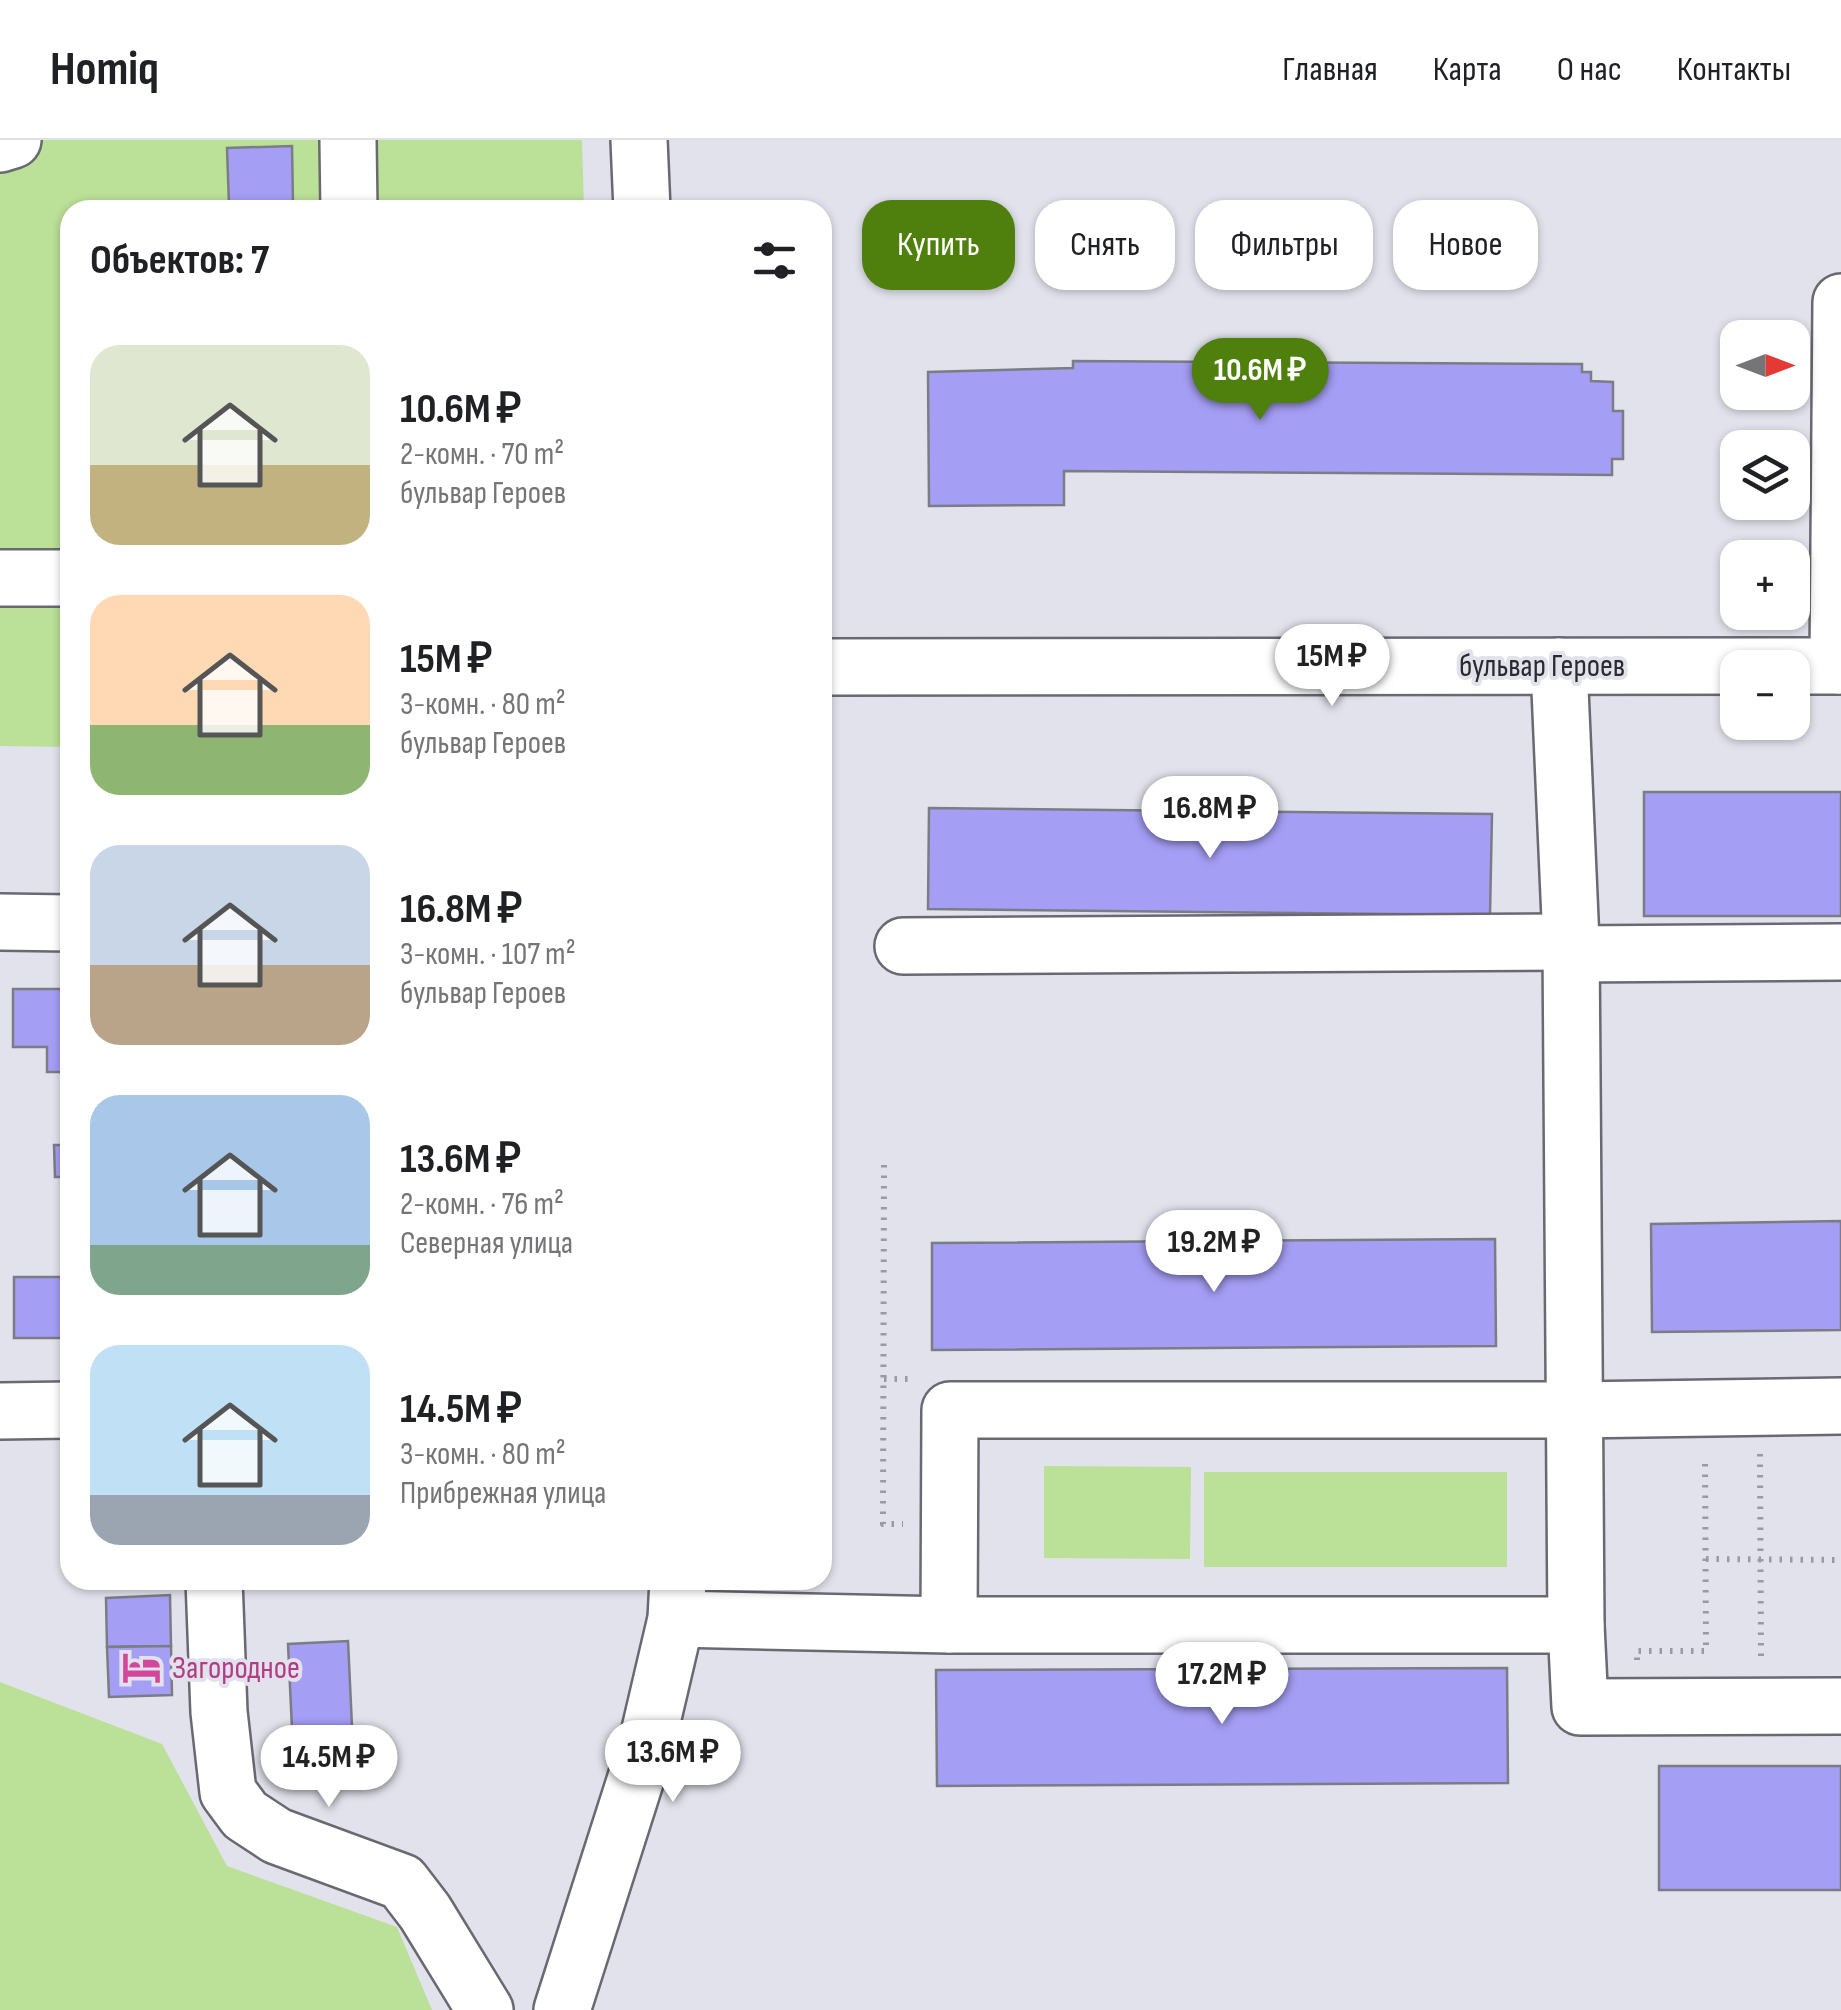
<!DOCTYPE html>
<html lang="ru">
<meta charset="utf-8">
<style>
:root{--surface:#fff;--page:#f6f6f6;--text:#202124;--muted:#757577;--line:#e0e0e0;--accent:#4f7f0d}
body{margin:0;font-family:"Sofia Sans Condensed",sans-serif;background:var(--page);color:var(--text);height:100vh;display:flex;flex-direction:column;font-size:38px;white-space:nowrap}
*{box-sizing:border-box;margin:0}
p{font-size:32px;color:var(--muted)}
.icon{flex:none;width:55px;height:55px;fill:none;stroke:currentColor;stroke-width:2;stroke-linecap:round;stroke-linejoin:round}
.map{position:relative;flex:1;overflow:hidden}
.sheet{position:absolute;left:60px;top:60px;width:772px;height:1390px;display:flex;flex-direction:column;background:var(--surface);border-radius:30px;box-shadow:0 2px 8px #0004}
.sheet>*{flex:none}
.hud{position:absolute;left:862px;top:60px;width:828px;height:90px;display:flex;gap:20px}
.needle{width:65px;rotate:90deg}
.tools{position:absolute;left:1720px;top:180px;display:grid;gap:20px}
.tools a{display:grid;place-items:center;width:90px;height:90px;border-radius:20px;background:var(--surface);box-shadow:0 2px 8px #0004;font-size:50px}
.price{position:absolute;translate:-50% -85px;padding:0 22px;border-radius:35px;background:#fff;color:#222;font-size:32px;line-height:65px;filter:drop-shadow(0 2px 5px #0008)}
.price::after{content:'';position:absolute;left:50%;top:60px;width:30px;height:22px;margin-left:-15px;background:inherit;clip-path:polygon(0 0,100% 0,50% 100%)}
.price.active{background:var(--accent);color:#fff}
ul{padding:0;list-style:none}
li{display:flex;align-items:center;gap:30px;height:250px;padding:0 30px}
li span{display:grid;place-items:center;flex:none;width:280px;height:200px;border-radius:30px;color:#555}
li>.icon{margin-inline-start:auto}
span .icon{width:120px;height:120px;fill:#fffc;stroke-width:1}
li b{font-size:42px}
h2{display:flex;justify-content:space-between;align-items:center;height:120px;padding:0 30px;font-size:42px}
.tag{padding:0 35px;border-radius:30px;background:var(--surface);box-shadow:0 2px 8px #0004;font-size:35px;line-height:90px}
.tag.active{background:var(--accent);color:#fff}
header{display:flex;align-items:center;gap:60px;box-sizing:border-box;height:140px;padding:0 50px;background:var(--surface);border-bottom:2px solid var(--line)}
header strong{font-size:48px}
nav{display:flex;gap:55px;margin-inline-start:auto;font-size:35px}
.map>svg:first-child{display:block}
.green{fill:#bbe097}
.building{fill:#a59ef5;stroke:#7c7c85;stroke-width:2.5}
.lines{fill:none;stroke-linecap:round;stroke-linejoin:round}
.minor-casing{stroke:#6a6972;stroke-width:60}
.path{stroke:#9a9aa2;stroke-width:6;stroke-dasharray:2.5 8;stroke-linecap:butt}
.minor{stroke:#fff;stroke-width:55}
.labels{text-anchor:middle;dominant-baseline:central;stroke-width:8;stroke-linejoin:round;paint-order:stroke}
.street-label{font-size:32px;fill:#2b2b2f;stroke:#e2e2ec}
.hotel-label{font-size:32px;fill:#b23c85;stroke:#e2e2ec;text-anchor:start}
</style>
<header>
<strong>Homiq</strong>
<nav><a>Главная</a><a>Карта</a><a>О нас</a><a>Контакты</a></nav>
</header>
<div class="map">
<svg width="1841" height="1870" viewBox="0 0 1841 1870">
<rect width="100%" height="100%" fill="#e2e2ec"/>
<!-- green -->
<g class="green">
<polygon points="0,0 582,0 584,70 70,70 70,607 0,606"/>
<polygon points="1044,1326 1191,1327 1190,1419 1044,1418"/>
<polygon points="1507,1332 1507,1427 1204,1427 1204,1332"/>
<polygon points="0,1542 162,1604 227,1726 397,1787 432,1870 0,1870"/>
</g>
<!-- building -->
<g class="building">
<polygon points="292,6 293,63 229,65 227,8"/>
<polygon points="1073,221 1582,224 1582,232 1591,232 1591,241 1613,242 1613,271 1623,271 1623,319 1612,319 1612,335 1064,331 1064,365 929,366 928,232 1073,228"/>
<rect x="1644" y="652" width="197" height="124"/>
<polygon points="929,668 1492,674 1490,775 928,769"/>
<polygon points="13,849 70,849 70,932 47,932 47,907 13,907"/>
<polygon points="64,988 70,988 70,1052 65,1052 65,1037 55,1037 54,1005 64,1005"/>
<polygon points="1841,1081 1841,1190 1652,1192 1651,1084"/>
<polygon points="1495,1099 1496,1206 932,1210 932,1103"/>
<rect x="14" y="1137" width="56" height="61"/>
<polygon points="170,1455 171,1506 107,1507 106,1458"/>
<polygon points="348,1501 352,1586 292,1589 288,1504"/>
<polygon points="171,1506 172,1555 109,1557 107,1507"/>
<polygon points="1507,1528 1508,1643 937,1646 936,1530"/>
<rect x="1659" y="1626" width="182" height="124"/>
</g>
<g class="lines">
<defs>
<g id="minor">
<polyline points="348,0 349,70"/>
<polyline points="639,0 642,70"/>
<polyline points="0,4 13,0"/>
<polyline points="0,438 70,438"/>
<polyline points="1559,526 1571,802 1576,1485 1580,1567 1841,1566"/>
<polyline points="1838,526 1841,162"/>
<polyline points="822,527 1841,526"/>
<polyline points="0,782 70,783"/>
<polyline points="903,806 1571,802"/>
<polyline points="1571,814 1841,812"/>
<polyline points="0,1271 70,1270"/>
<polyline points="214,1440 219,1572 228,1652 245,1675 277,1696 402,1742 425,1772 485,1870"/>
<polyline points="676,1479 949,1485 1576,1485"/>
<polyline points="949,1485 950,1270 1575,1270 1841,1266"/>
<polyline points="562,1870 646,1607 676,1479 678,1440"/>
</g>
</defs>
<!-- minor casing -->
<use href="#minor" class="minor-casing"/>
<!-- path -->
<g class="path">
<polyline points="884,1025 883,1384 903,1384"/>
<polyline points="884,1239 912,1239"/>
<polyline points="1760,1314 1761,1521"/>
<polyline points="1706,1419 1841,1420"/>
<polyline points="1637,1520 1637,1511 1706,1511 1705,1316"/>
</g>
<!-- minor -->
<use href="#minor" class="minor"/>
</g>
<!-- icons -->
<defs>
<symbol id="hotel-bare" viewBox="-9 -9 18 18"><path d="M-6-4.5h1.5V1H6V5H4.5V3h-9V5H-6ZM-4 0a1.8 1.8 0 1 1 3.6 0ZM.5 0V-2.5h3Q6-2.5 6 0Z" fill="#d1479c" stroke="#e2e2ec" stroke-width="2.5" paint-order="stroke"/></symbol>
</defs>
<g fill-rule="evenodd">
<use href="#hotel-bare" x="114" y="1500" width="55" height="55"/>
</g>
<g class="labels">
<!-- street labels -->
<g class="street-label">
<text x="1542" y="526">бульвар Героев</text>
</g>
<!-- hotel labels -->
<g class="hotel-label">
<text x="172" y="1528">Загородное</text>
</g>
</g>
</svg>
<div class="tools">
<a><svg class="needle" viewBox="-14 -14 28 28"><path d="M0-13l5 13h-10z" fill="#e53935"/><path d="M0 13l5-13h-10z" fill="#757577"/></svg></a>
<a><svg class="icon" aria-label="layers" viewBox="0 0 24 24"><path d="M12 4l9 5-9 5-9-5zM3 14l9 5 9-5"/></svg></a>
<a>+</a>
<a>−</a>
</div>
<b class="price active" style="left:1260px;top:283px">10.6M ₽</b>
<b class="price" style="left:1332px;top:569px">15M ₽</b>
<b class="price" style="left:1210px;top:721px">16.8M ₽</b>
<b class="price" style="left:1214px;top:1155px">19.2M ₽</b>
<b class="price" style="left:1222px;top:1587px">17.2M ₽</b>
<b class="price" style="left:673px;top:1665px">13.6M ₽</b>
<b class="price" style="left:329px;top:1670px">14.5M ₽</b>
<div class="hud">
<a class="tag active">Купить</a>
<a class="tag">Снять</a>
<a class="tag">Фильтры</a>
<a class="tag">Новое</a>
</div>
<section class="sheet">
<h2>Объектов: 7<svg class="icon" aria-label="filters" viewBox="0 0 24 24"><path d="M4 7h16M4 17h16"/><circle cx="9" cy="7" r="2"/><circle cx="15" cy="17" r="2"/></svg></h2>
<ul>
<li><span style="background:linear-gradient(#dfe7d0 60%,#c2b280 0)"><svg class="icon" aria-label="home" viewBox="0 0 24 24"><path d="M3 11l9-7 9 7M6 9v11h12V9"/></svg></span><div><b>10.6M ₽</b><p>2-комн. · 70 m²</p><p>бульвар Героев</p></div></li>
<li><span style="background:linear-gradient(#ffd9b3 65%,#8fb573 0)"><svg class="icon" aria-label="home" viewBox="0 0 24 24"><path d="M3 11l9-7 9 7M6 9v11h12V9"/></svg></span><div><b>15M ₽</b><p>3-комн. · 80 m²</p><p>бульвар Героев</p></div></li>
<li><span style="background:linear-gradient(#c9d6e8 60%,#b9a48a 0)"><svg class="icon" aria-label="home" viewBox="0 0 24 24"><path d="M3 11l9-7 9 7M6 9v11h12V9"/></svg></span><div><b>16.8M ₽</b><p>3-комн. · 107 m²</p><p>бульвар Героев</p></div></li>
<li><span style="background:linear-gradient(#a9c7e8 75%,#7fa58c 0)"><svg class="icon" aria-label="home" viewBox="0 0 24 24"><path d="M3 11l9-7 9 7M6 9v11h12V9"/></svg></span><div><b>13.6M ₽</b><p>2-комн. · 76 m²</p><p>Северная улица</p></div></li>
<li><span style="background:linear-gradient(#bfe0f5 75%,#9aa5b1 0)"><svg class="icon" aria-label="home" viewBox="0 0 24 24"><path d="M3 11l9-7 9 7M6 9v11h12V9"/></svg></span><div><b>14.5M ₽</b><p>3-комн. · 80 m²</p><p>Прибрежная улица</p></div></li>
</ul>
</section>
</div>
